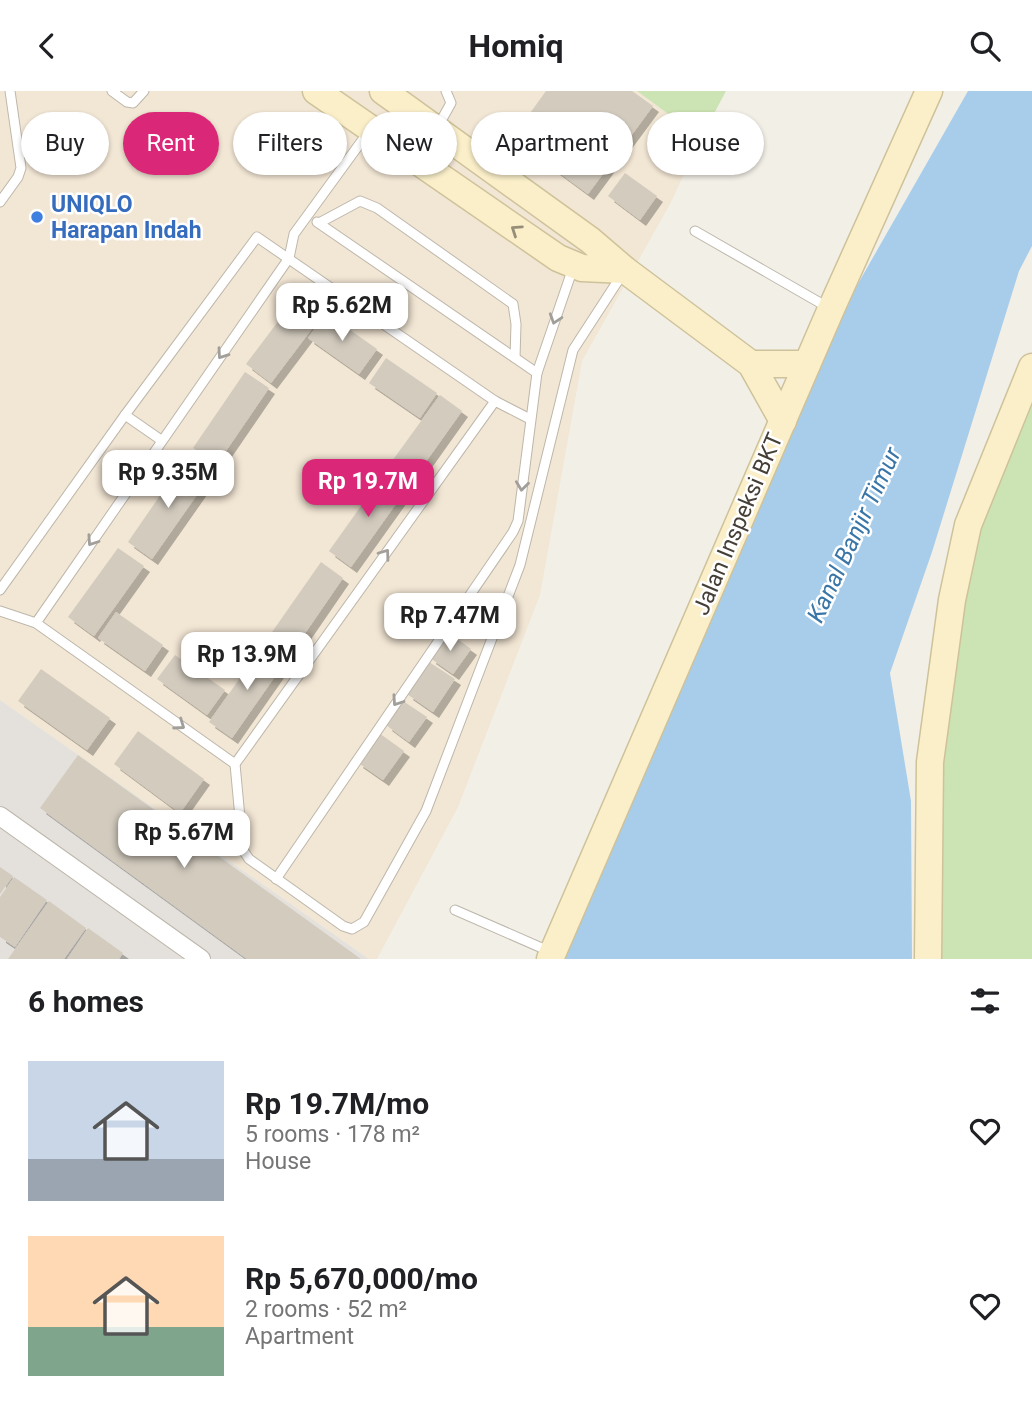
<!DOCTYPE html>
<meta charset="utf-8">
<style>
:root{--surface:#fff;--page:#f2f2f2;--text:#202124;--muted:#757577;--accent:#db2777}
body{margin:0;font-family:Roboto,sans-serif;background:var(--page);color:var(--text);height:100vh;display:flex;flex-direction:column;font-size:26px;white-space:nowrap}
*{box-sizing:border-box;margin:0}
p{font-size:23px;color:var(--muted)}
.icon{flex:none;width:38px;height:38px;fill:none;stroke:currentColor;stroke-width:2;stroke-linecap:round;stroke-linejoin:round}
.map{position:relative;height:868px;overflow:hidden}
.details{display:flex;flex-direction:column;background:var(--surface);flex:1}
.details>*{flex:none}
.top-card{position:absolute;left:21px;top:21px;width:990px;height:63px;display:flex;gap:14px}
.price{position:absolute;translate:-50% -60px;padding:0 16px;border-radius:14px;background:#fff;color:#222;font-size:23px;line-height:46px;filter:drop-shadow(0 2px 4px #0008)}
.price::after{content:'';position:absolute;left:50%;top:42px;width:21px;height:16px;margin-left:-10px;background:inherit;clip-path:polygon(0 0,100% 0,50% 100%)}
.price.active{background:var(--accent);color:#fff}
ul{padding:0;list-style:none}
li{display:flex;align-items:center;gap:21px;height:175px;padding:0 28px}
li span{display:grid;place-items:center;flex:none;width:196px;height:140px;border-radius:0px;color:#555}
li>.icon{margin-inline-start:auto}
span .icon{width:84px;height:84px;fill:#fffc;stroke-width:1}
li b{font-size:30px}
h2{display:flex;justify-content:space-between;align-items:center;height:84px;padding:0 28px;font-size:30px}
.pill{padding:0 24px;border-radius:32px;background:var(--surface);box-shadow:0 2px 5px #0004;font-size:24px;line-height:63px}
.pill.active{background:var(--accent);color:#fff}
header{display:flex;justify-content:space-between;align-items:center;height:91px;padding:0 28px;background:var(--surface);font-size:32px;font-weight:700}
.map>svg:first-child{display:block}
.commercial{fill:#f2e6d4}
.industrial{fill:#e4e1dc}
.green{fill:#cce3b3}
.water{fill:#a8cdea}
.building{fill:#d3cbbe;filter:url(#shadow)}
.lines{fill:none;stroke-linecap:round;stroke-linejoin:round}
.lane-casing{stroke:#bdb7ab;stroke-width:11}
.street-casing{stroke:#bdb7ab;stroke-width:20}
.secondary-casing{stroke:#cec29a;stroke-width:29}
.lane{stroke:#fff;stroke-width:9}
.street{stroke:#fff;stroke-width:18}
.secondary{stroke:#faefc9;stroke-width:26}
.oneway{stroke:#968e79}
.oneway2{stroke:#a29f9b}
.shop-dot{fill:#3f7fe0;stroke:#fff;stroke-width:2.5}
.labels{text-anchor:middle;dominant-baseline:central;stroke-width:5;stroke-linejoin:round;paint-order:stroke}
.shop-label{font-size:23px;font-weight:bold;fill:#366cbe;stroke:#fff;text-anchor:start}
.street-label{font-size:23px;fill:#453f37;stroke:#fff}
.water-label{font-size:24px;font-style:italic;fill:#3976a7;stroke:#fff}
</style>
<header><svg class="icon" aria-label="back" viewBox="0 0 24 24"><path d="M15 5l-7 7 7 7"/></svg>Homiq<svg class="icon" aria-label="search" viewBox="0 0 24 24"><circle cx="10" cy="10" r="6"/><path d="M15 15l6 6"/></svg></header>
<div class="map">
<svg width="1032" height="868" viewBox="0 0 1032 868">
<defs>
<filter id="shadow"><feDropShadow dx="6" dy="6" stdDeviation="0" flood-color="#0004"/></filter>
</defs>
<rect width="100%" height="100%" fill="#f2efe7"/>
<!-- commercial -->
<polygon class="commercial" points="0,0 637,0 701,47 670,113 582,270 540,504 458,716 377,868 369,868 0,609"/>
<!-- industrial -->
<polygon class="industrial" points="0,609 369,868 0,868"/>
<!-- green -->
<g class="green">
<polygon points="637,0 726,0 701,47"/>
<polygon points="1032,285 1032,868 930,868 952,509"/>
</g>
<!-- water -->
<polygon class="water" points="968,0 1032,0 1032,155 1019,180 932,461 890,582 911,710 912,868 559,868 807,282"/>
<!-- building -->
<g class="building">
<polygon points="546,0 632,0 653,15 588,103 512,47"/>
<polygon points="625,82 657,105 640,129 608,105"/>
<polygon points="298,204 323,223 271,292 246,273"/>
<polygon points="326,222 377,258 359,283 308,247"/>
<polygon points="386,267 437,302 420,327 369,292"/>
<polygon points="245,281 269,297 217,373 193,357"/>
<polygon points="440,304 462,320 410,393 387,377"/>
<polygon points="183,371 208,388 152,468 128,451"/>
<polygon points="386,380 408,396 351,476 329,460"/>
<polygon points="118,457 144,475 94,545 68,526"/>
<polygon points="321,471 343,487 286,570 263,554"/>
<polygon points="116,521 163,554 145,580 98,547"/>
<polygon points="448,541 471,558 453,583 430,567"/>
<polygon points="262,556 285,571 232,647 209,631"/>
<polygon points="175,564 225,599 207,624 157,588"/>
<polygon points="429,571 455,588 433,621 407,603"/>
<polygon points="41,578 110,627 87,659 18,610"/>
<polygon points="403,610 427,626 409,651 386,634"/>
<polygon points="138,640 204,688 180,722 114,673"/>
<polygon points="379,642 404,660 383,689 357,671"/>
<polygon points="78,664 361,868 247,868 40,717"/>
<polygon points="0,776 13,785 0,803"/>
<polygon points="14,786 47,809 15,856 0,846 0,806"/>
<polygon points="49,810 86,837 64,868 8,868"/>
<polygon points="88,837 123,862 119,868 67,868"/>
</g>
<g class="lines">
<defs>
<g id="lane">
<polyline points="112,0 127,11 133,12 144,0"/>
<polyline points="437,37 451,12 446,0"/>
<polyline points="369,40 294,143 289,167 36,532 235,673 495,310"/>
<polyline points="0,111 18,86 21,77 10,0"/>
<polyline points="317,131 537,282"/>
<polyline points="319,132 360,110 377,117 513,213 516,233 515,267"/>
<polyline points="695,140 829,217"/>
<polyline points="125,324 161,349"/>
<polyline points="0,499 125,324 257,146 495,310 530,328"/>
<polyline points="0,520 36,532"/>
<polyline points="235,673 243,759 249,768 343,835 352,838 364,831 426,720 520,474 573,259 623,182"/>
<polyline points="276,788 513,441 518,430 537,282 573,177"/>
<polyline points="455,819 551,861"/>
</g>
<polyline id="street" points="0,725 201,868"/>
<g id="secondary">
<polyline points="316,0 558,167 582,177 625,179"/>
<polyline points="383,0 590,149 625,179 751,273 783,330"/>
<polyline points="751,273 807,273"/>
<polyline points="550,868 831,218 929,0"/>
<polyline points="928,868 930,671 952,509 968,434 1032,276"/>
</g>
</defs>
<!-- lane casing -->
<use href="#lane" class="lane-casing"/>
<!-- street casing -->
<use href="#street" class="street-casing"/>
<!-- secondary casing -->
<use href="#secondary" class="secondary-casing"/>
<!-- lane -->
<use href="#lane" class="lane"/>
<!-- street -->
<use href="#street" class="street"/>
<!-- secondary -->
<use href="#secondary" class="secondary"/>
</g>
<!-- one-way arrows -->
<defs><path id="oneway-chevron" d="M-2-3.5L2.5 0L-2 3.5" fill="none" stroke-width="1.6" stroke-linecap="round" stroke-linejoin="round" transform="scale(1.75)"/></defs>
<use class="oneway" href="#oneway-chevron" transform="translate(516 139) rotate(-146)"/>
<g class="oneway2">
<use href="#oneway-chevron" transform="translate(555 228) rotate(108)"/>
<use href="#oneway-chevron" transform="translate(222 263) rotate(125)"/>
<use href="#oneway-chevron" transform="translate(522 395) rotate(97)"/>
<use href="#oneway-chevron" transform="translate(92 450) rotate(124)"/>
<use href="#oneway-chevron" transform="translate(385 463) rotate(-54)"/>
<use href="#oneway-chevron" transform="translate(397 610) rotate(124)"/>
<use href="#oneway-chevron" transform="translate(180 634) rotate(35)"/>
</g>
<!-- markers -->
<circle class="shop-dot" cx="37" cy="126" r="7"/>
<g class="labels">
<!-- shop labels -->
<g class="shop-label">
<text x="51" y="113">UNIQLO<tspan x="51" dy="26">Harapan Indah</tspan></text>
</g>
<!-- street labels -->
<g class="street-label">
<text transform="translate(738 433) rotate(-67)">Jalan Inspeksi BKT</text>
</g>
<!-- water labels -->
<g class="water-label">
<text transform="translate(854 444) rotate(-65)">Kanal Banjir Timur</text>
</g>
</g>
</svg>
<b class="price" style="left:342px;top:252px">Rp 5.62M</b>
<b class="price" style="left:168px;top:419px">Rp 9.35M</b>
<b class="price active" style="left:368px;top:428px">Rp 19.7M</b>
<b class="price" style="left:450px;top:562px">Rp 7.47M</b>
<b class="price" style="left:247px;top:601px">Rp 13.9M</b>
<b class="price" style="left:184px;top:779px">Rp 5.67M</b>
<div class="top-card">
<a class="pill">Buy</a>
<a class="pill active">Rent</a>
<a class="pill">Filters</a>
<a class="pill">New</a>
<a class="pill">Apartment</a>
<a class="pill">House</a>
</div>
</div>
<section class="details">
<h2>6 homes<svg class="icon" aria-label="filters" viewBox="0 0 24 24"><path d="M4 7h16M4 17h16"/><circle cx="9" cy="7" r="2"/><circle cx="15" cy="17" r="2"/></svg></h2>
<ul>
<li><span style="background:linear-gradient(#c9d6e8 70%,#9aa5b1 0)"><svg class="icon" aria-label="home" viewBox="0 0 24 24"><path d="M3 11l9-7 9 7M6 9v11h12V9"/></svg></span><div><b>Rp 19.7M/mo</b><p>5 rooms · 178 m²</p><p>House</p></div><svg class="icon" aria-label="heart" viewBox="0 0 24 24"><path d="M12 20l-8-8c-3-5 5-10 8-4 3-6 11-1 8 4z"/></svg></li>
<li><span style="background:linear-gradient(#ffd9b3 65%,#7fa58c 0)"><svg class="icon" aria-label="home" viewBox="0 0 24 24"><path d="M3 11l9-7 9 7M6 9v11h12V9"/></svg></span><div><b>Rp 5,670,000/mo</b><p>2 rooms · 52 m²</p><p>Apartment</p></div><svg class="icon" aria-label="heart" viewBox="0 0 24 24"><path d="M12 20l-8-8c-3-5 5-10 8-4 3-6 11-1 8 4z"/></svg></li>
</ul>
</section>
